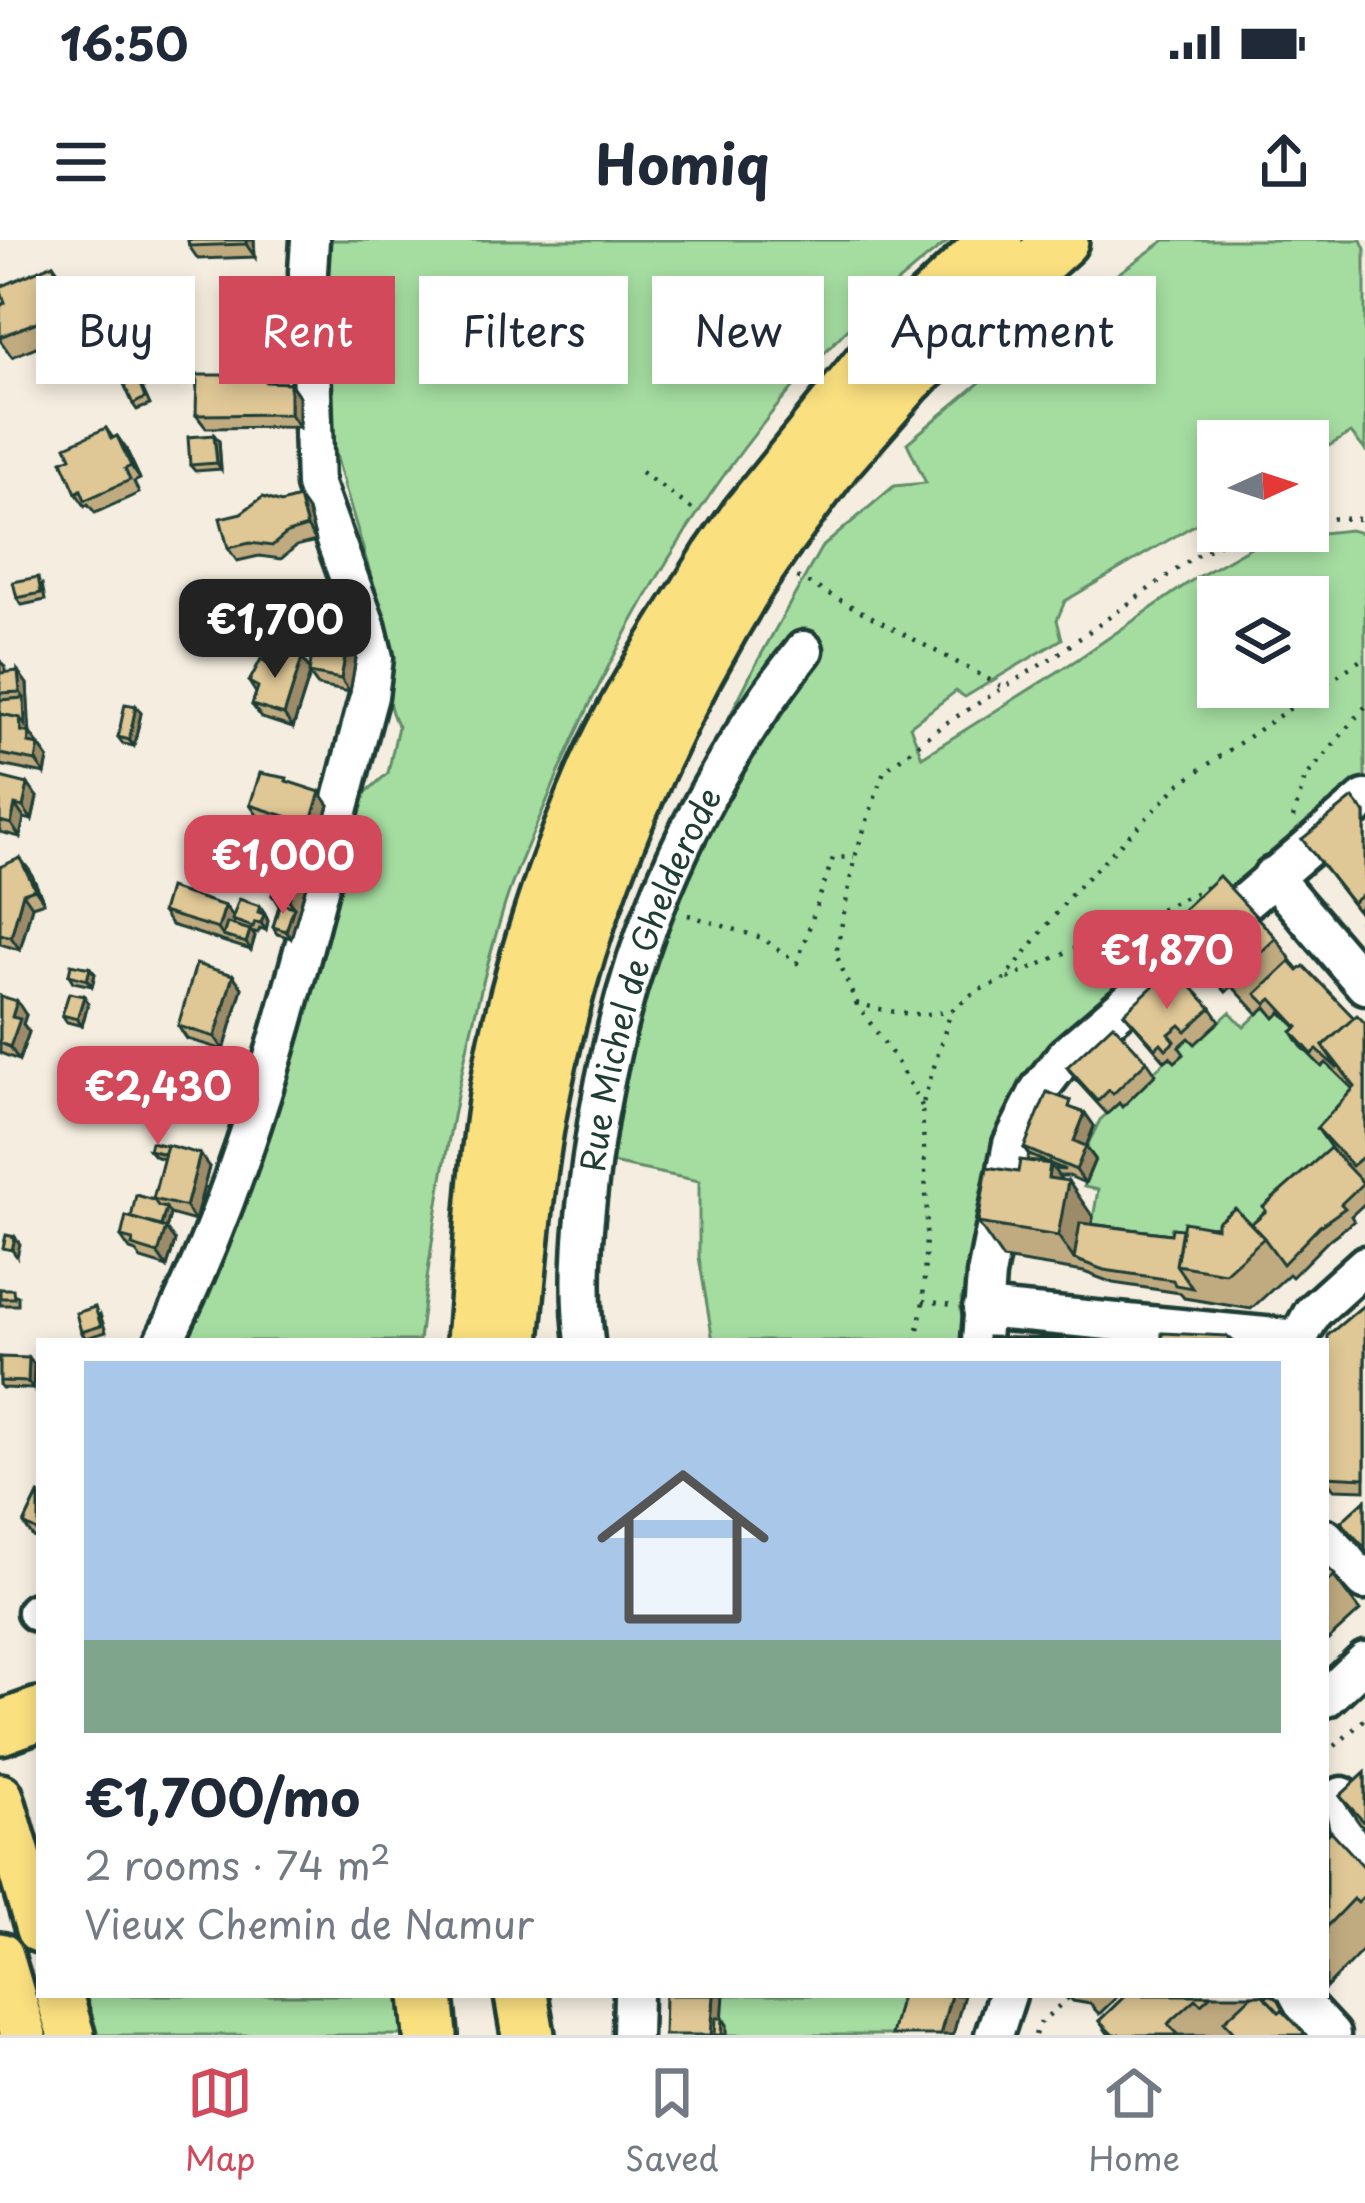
<!DOCTYPE html>
<meta charset="utf-8">
<style>
:root{--surface:#fff;--page:#f6f6f7;--text:#1f2937;--muted:#747a83;--line:#e0e1e3;--accent:#d1495b}
body{margin:0;font-family:"Playpen Sans",sans-serif;background:var(--page);color:var(--text);height:100vh;display:flex;flex-direction:column;font-size:45px;white-space:nowrap}
*{box-sizing:border-box;margin:0}
p{font-size:39px;color:var(--muted)}
.icon{flex:none;width:66px;height:66px;fill:none;stroke:currentColor;stroke-width:2;stroke-linecap:round;stroke-linejoin:round}
.map{position:relative;flex:1;overflow:hidden}
.drawer{position:absolute;left:36px;top:1098px;width:1293px;height:660px;display:flex;flex-direction:column;background:var(--surface);border-radius:0px;box-shadow:0 6px 18px #0003}
.drawer>*{flex:none}
.top-card{position:absolute;left:36px;top:36px;width:1293px;height:108px;display:flex;gap:24px}
.needle{width:78px;rotate:87deg}
.buttons{position:absolute;left:1197px;top:180px;display:grid;gap:24px}
.buttons a{display:grid;place-items:center;width:132px;height:132px;border-radius:0px;background:var(--surface);box-shadow:0 6px 18px #0003;font-size:60px}
.price{position:absolute;translate:-50% -102px;padding:0 27px;border-radius:24px;background:var(--accent);color:#fff;font-size:39px;line-height:78px;filter:drop-shadow(0 3px 6px #0008)}
.price::after{content:'';position:absolute;left:50%;top:72px;width:36px;height:27px;margin-left:-18px;background:inherit;clip-path:polygon(0 0,100% 0,50% 100%)}
.price.selected{background:#222;color:#fff}
ul{padding:0;list-style:none}
li{display:grid;align-content:center;gap:24px;height:636px;padding:0 48px}
li span{display:grid;place-items:center;height:372px;border-radius:0px;color:#555}
li>.icon{margin-inline-start:auto}
span .icon{width:216px;height:216px;fill:#fffc;stroke-width:1}
li b{font-size:51px}
.tag{padding:0 42px;border-radius:0px;background:var(--surface);box-shadow:0 6px 18px #0003;font-size:42px;line-height:108px}
.tag.selected{background:var(--accent);color:#fff}
.status{display:flex;justify-content:space-between;align-items:center;height:84px;padding:0 60px;background:var(--surface);direction:ltr}
.status svg{height:33px;fill:currentColor}
header{display:flex;justify-content:space-between;align-items:center;height:156px;padding:0 48px;background:var(--surface);font-size:54px;font-weight:700}
.dock{display:flex;justify-content:space-around;align-items:center;height:168px;border-top:3px solid var(--line);background:var(--surface);font-size:33px;color:var(--muted)}
.dock a{display:grid;justify-items:center;gap:6px}
.dock .selected{color:var(--accent)}
.map>svg:first-child{display:block}
.green{fill:#a5dda1;stroke:#628d6a;stroke-width:3;fill-rule:evenodd}
.lines{fill:none;stroke-linecap:round;stroke-linejoin:round}
.minor-casing{stroke:#1f3d34;stroke-width:45}
.major-casing{stroke:#1f3d34;stroke-width:54}
.highway-casing{stroke:#1f3d34;stroke-width:60}
.path{stroke:#1f3d34;stroke-width:4.5;stroke-dasharray:3 9;stroke-linecap:butt}
.minor{stroke:#fff;stroke-width:36}
.major{stroke:#fbe080;stroke-width:45}
.highway{stroke:#fbe080;stroke-width:51}
.highway-bridge-casing{stroke:#1f3d34;stroke-width:60;stroke-linecap:butt}
.highway-bridge{stroke:#fbe080;stroke-width:51}
.wall{fill:#c0ab81;stroke:#1f3d34;stroke-width:3}
.shaded-wall{fill:#9c8b69;stroke:#1f3d34;stroke-width:3}
.building{fill:#dfc796;stroke:#1f3d34;stroke-width:3}
.labels{text-anchor:middle;dominant-baseline:central;stroke-width:9;stroke-linejoin:round;paint-order:stroke}
.street-label{font-size:33px;fill:#1f3d34;stroke:#fff}
</style>
<div class="status"><b>16:50</b><svg viewBox="0 0 49 12"><path d="M0 12V9h3v3zM5 12V6h3v6zM10 12V3h3v9zM15 12V0h3v12zM26 1h20v11H26zM47 4h2v5h-2z"/></svg></div>
<header><svg class="icon" aria-label="menu" viewBox="0 0 24 24"><path d="M4 6h16M4 12h16M4 18h16"/></svg>Homiq<svg class="icon" aria-label="share" viewBox="0 0 24 24"><path d="M12 15V3M7 8l5-5 5 5M5 13v7h14v-7"/></svg></header>
<div class="map">
<svg width="1365" height="1795" viewBox="0 0 1365 1795">
<rect width="100%" height="100%" fill="#f5eee0"/>
<filter id="ink" filterUnits="userSpaceOnUse"><feTurbulence type="fractalNoise" baseFrequency=".00833" numOctaves="2"/><feDisplacementMap in="SourceGraphic" scale="24" xChannelSelector="R" yChannelSelector="G"/><feConvolveMatrix kernelMatrix="1 2 1 2 8 2 1 2 1" color-interpolation-filters="sRGB"/></filter>
<g filter="url(#ink)">
<!-- green -->
<g class="green">
<path d="M324,0H950C763,140 634,349 546,563C532,596 516,629 505,664C461,807 437,953 419,1101H184C266,927 313,739 364,554L388,533L398,486C380,455 392,425 384,389C367,307 334,231 323,148C317,100 324,48 324,0Z"/>
<path d="M1165,0H1361L1365,9V210L1351,193L1308,218V201H1218V271L1065,361L1057,380L1062,399L965,457L956,451L910,486L922,517L1078,419L1191,341L1265,299L1350,290L1365,294V547L1044,829L980,1026L961,1059L966,1101H713L699,1017V941L583,917L708,519L756,424L821,308L894,246L926,243L907,203L1066,71ZM1218,357H1308V447H1218Z"/>
<polygon points="1265,767 1275,777 1281,772 1308,800 1302,806 1321,826 1326,823 1365,861 1360,902 1258,1000 1090,996 1098,950 1084,947 1095,920 1083,914 1100,880 1170,817 1175,822 1184,815 1179,808 1189,798 1196,803 1230,772 1244,787"/>
<polygon points="86,1755 407,1755 412,1795 98,1795"/>
<polygon points="722,1755 916,1755 905,1795 727,1795 727,1785 721,1785"/>
</g>
<g class="lines">
<defs>
<g id="minor">
<polyline points="1272,636 1365,745"/>
<polyline points="982,1069 1297,1099"/>
<path d="M164,1101C265,903 311,670 369,456L374,418L366,385L315,245L308,32L310,0"/>
<path id="s1" d="M585,1101C577,1041 584,978 592,918C618,726 683,562 804,410"/>
<polyline points="981,1101 986,1035 1012,904 1039,850 1065,816 1365,559"/>
<polyline points="1297,1101 1313,1072 1365,1025"/>
<polyline points="1326,1298 1365,1341"/>
<polyline points="36,1372 39,1373"/>
<polyline points="1326,1458 1365,1421"/>
<polyline points="1342,1556 1350,1593 1365,1608"/>
<polyline points="1294,1755 1331,1795"/>
<polyline points="632,1795 633,1755"/>
<polyline points="994,1795 1007,1755"/>
</g>
<g id="major">
<polyline points="0,1557 39,1689"/>
<polyline points="0,1716 23,1795"/>
<polyline points="59,1755 71,1795"/>
</g>
<g id="highway">
<polyline points="748,275 881,110 996,0"/>
<polyline points="778,298 835,221 908,138 1062,0"/>
<path d="M473,1101C482,999 485,892 508,792C528,706 556,621 591,540C624,462 674,389 718,318"/>
<path d="M513,1101C521,1019 527,936 543,855C579,670 652,499 750,339"/>
<polyline points="0,1488 39,1474"/>
<polyline points="427,1755 431,1795"/>
<polyline points="521,1755 528,1795"/>
</g>
</defs>
<!-- minor casing -->
<use href="#minor" class="minor-casing"/>
<!-- major casing -->
<use href="#major" class="major-casing"/>
<!-- highway casing -->
<use href="#highway" class="highway-casing"/>
<!-- path -->
<g class="path">
<polyline points="641,232 699,274"/>
<polyline points="1308,278 1365,279"/>
<polyline points="797,337 1003,447"/>
<polyline points="1293,578 1305,538 1365,467"/>
<polyline points="688,675 762,698 797,723 833,618 854,617"/>
<polyline points="1008,739 1210,646"/>
<path d="M856,763C889,772 916,778 950,771"/>
<polyline points="922,866 893,815 856,763 836,714 855,616 884,531 943,485 1055,416 1194,317 1244,291"/>
<polyline points="923,1061 953,1065"/>
<polyline points="916,1101 923,1061 927,975 922,866 951,771 976,751 1003,741 1075,650 1181,543 1365,417"/>
<polyline points="1326,1514 1365,1479"/>
<polyline points="1035,1795 1039,1784 1068,1758"/>
</g>
<!-- minor -->
<use href="#minor" class="minor"/>
<!-- major -->
<use href="#major" class="major"/>
<!-- highway -->
<use href="#highway" class="highway"/>
<defs>
<g id="highway-bridge">
<polyline points="718,318 748,275"/>
<polyline points="750,339 778,298"/>
</g>
</defs>
<!-- highway-bridge casing -->
<use href="#highway-bridge" class="highway-bridge-casing"/>
<!-- highway-bridge -->
<use href="#highway-bridge" class="highway-bridge"/>
</g>
<!-- wall -->
<g class="wall">
<polygon points="188,0 254,0 255,17 198,19 189,6"/>
<polygon points="53,24 67,44 89,96 66,105 60,97 12,117 0,100 0,66"/>
<polygon points="266,135 270,142 290,143 299,156 299,187 206,188 196,175"/>
<polygon points="141,145 150,165 137,170 133,164"/>
<polygon points="106,188 113,198 117,196 126,209 140,239 134,242 139,253 95,273 88,264 85,266 76,253 71,217"/>
<polygon points="214,195 219,201 221,229 195,231 190,225"/>
<polygon points="299,258 308,271 316,301 296,306 281,319 259,316 237,321 228,308 281,263"/>
<polygon points="42,344 45,360 22,365 17,358"/>
<polygon points="347,405 356,418 350,452 318,446 310,435 293,488 262,478 252,465 256,453 249,442 266,422 302,418 309,429"/>
<polygon points="0,420 5,427 5,432 27,444 29,493 48,518 45,534 0,525"/>
<polygon points="136,466 141,473 134,506 123,504 118,497"/>
<polygon points="0,537 37,557 32,580 24,578 20,597 0,592"/>
<polygon points="290,543 329,565 291,698 277,694 273,687 279,666 272,655 298,590 259,578 250,565"/>
<polygon points="1365,573 1365,691 1363,678 1302,599"/>
<polygon points="0,627 30,631 44,662 32,666 20,710 0,704"/>
<polygon points="225,666 233,676 260,666 265,673 268,681 266,690 260,688 258,693 251,691 255,696 251,710 171,685 162,672"/>
<polygon points="1170,682 1276,698 1299,731 1354,778 1365,783 1365,963 1351,976 1354,981 1330,999 1292,1037 1289,1034 1251,1069 1184,1058 1180,1053 1113,1043 1084,1032 1003,1019 978,983 1027,921 1029,915 1024,908 1077,870 1085,873 1094,886 1086,907 1095,919 1085,943 1069,936 1058,936 1093,977 1091,984 1171,994 1182,989 1251,984 1333,911 1317,888 1353,849 1326,823 1322,827 1301,806 1292,792 1297,788 1281,772 1275,778 1266,767 1258,774 1232,746 1226,752 1195,718"/>
<polygon points="90,728 95,734 92,746 73,742 69,735"/>
<polygon points="233,735 242,748 224,810 187,799 178,786"/>
<polygon points="1172,750 1211,768 1220,781 1195,804 1189,798 1179,807 1184,814 1175,822 1170,817 1165,821 1124,773"/>
<polygon points="0,756 26,775 23,784 29,792 19,820 0,813"/>
<polygon points="84,756 88,763 82,786 67,782 62,775"/>
<polygon points="1147,821 1156,834 1122,867 1119,863 1107,874 1076,840 1067,827"/>
<polygon points="149,910 209,927 195,981 170,974 166,989 175,1001 167,1027 141,1019 136,1012 130,1010 121,997 131,978 154,960 164,919 154,916"/>
<polygon points="0,1049 18,1056 18,1065 0,1065"/>
<polygon points="1365,1064 1365,1250 1334,1249 1326,1238 1326,1180"/>
<polygon points="100,1074 106,1092 86,1098 81,1092"/>
<polygon points="0,1117 34,1124 33,1149 2,1148 0,1145"/>
<polygon points="39,1253 39,1300 33,1297 24,1284"/>
<polygon points="1365,1260 1365,1313 1341,1282"/>
<polygon points="1326,1326 1360,1371 1326,1402"/>
<polygon points="1365,1533 1365,1591 1340,1556"/>
<polygon points="1326,1597 1365,1628 1365,1708 1326,1748"/>
<polygon points="1067,1755 1119,1755 1099,1774 1090,1764 1073,1761"/>
<polygon points="1126,1755 1272,1755 1279,1760 1288,1776 1306,1795 1109,1795 1099,1781"/>
</g>
<!-- shaded-wall -->
<g class="shaded-wall">
<polygon points="246,0 254,0 255,17 246,4"/>
<polygon points="53,24 67,44 89,96 75,76"/>
<polygon points="290,143 299,156 299,187 290,174"/>
<polygon points="214,195 219,201 221,229 217,223"/>
<polygon points="117,196 126,209 140,239 131,226"/>
<polygon points="299,258 308,271 316,301 307,287"/>
<polygon points="347,405 356,418 350,452 341,439"/>
<polygon points="302,418 311,431 293,488 284,475"/>
<polygon points="18,431 27,444 30,495 30,493 48,518 45,534 36,521 21,491 20,478 24,458 20,452"/>
<polygon points="136,466 141,473 134,506 129,500"/>
<polygon points="28,544 37,557 32,580 23,567"/>
<polygon points="320,552 329,565 320,597 310,584"/>
<polygon points="15,565 24,578 20,597 11,584"/>
<polygon points="315,591 320,597 291,698 286,691 294,667 289,660 303,609"/>
<polygon points="20,618 30,631 44,662 35,649"/>
<polygon points="23,653 32,666 20,710 11,697"/>
<polygon points="225,666 235,679 229,698 223,696 218,689"/>
<polygon points="260,666 268,681 266,690 261,683 258,672"/>
<polygon points="250,690 255,696 251,710 246,703"/>
<polygon points="90,728 95,734 92,746 87,740"/>
<polygon points="233,735 242,748 224,810 215,797"/>
<polygon points="84,756 88,763 82,786 77,779"/>
<polygon points="17,761 26,775 23,784 29,792 19,820 10,807 12,777"/>
<polygon points="1085,873 1094,886 1086,907 1095,919 1085,943 1076,930 1074,901"/>
<polygon points="200,914 209,927 195,981 186,967"/>
<polygon points="1050,924 1067,948 1068,941 1093,977 1085,1023 1074,1019 1058,996 1048,938"/>
<polygon points="166,968 170,974 166,989 175,1001 167,1027 158,1014 160,989"/>
<polygon points="15,997 20,1004 17,1017 12,1010"/>
<polygon points="29,1118 34,1124 33,1149 28,1142"/>
<polygon points="714,1755 724,1755 721,1795 711,1795"/>
<polygon points="951,1755 964,1755 953,1795 940,1795"/>
<polygon points="723,1778 727,1785 727,1795 722,1795"/>
</g>
<!-- building -->
<g class="building">
<polygon points="188,0 246,0 246,4 189,6"/>
<polygon points="53,24 75,76 53,86 49,77 0,97 0,66 5,63 0,47"/>
<polygon points="197,135 266,135 266,142 290,143 290,174 196,175"/>
<polygon points="137,138 145,158 133,164 124,144"/>
<polygon points="106,188 111,199 117,196 131,226 125,229 130,240 85,260 81,250 76,253 62,221 71,217 66,206"/>
<polygon points="214,195 217,223 190,225 188,197"/>
<polygon points="263,257 281,263 299,258 307,287 287,293 272,306 250,303 228,308 220,278 241,273"/>
<polygon points="38,337 41,353 17,358 13,342"/>
<polygon points="328,402 347,405 341,439 309,433 312,414 326,417"/>
<polygon points="271,408 302,418 284,475 252,465 258,447 249,442 261,419 266,422"/>
<polygon points="18,431 20,452 0,453 0,433"/>
<polygon points="24,458 25,485 20,478 0,474 0,460"/>
<polygon points="125,464 136,466 129,500 118,497"/>
<polygon points="0,474 20,478 21,491 30,493 28,503 39,505 36,521 0,514"/>
<polygon points="260,533 287,538 286,541 320,552 310,584 250,565"/>
<polygon points="0,537 28,544 23,567 15,565 11,584 0,581"/>
<polygon points="1353,558 1365,573 1365,653 1352,663 1302,599"/>
<polygon points="299,586 315,591 307,615 303,609 293,606"/>
<polygon points="287,604 303,609 289,660 272,655"/>
<polygon points="20,618 35,649 23,653 11,697 0,694 0,627"/>
<polygon points="1219,636 1276,698 1233,739 1207,711 1201,716 1170,682"/>
<polygon points="169,648 225,666 218,689 162,672"/>
<polygon points="239,659 260,666 258,672 264,674 261,683 255,682 253,687 232,680"/>
<polygon points="280,663 294,667 286,691 273,687"/>
<polygon points="1365,663 1365,691 1360,681 1364,677 1358,669"/>
<polygon points="227,683 250,690 246,703 223,696"/>
<polygon points="1290,722 1298,731 1304,726 1354,778 1323,806 1338,829 1317,810 1312,814 1292,792 1298,787 1272,759 1266,764 1256,754"/>
<polygon points="71,724 90,728 87,740 69,735"/>
<polygon points="196,724 233,735 215,797 178,786"/>
<polygon points="1161,739 1172,750 1184,739 1211,768 1186,791 1180,785 1169,794 1175,801 1166,809 1161,803 1156,808 1124,773"/>
<polygon points="69,753 84,756 77,779 62,775"/>
<polygon points="0,756 17,761 12,777 20,779 10,807 0,803"/>
<polygon points="1357,775 1365,783 1365,915 1352,926 1317,888 1355,847 1323,806"/>
<polygon points="1113,784 1147,821 1113,854 1109,850 1098,861 1067,827"/>
<polygon points="1047,852 1071,861 1069,867 1085,873 1074,901 1086,906 1076,930 1024,908"/>
<polygon points="151,902 167,906 165,914 149,910"/>
<polygon points="167,905 200,914 186,967 153,959"/>
<polygon points="1330,908 1363,943 1341,964 1345,968 1320,986 1283,1024 1264,998 1251,984 1266,971 1263,967"/>
<polygon points="1029,915 1065,930 1053,929 1050,924 1027,921"/>
<polygon points="1020,920 1050,924 1048,938 1068,941 1058,996 978,983 987,927 1018,932"/>
<polygon points="136,955 154,960 158,966 166,968 161,986 131,978"/>
<polygon points="1235,968 1264,998 1225,1033 1176,1025 1184,982 1217,988 1217,982"/>
<polygon points="126,976 166,988 158,1014 132,1006 133,1000 121,997"/>
<polygon points="1080,983 1171,994 1172,988 1182,989 1176,1025 1192,1048 1175,1045 1173,1040 1104,1030 1074,1019"/>
<polygon points="6,995 15,997 12,1010 3,1008"/>
<polygon points="0,1049 13,1049 14,1058 0,1058"/>
<polygon points="1365,1064 1365,1238 1326,1236 1328,1095"/>
<polygon points="95,1067 101,1086 81,1092 76,1073"/>
<polygon points="1162,1093 1227,1096 1233,1101 1162,1101"/>
<polygon points="988,1097 1063,1099 1063,1101 988,1101"/>
<polygon points="0,1117 29,1118 28,1142 0,1141"/>
<polygon points="39,1253 39,1292 24,1284"/>
<polygon points="1365,1260 1365,1308 1341,1282"/>
<polygon points="1326,1326 1335,1335 1326,1343"/>
<polygon points="1365,1533 1365,1583 1340,1556"/>
<polygon points="1331,1591 1365,1628 1365,1655 1357,1663 1353,1659 1326,1687 1326,1597"/>
<polygon points="665,1755 714,1755 711,1795 664,1795"/>
<polygon points="901,1755 951,1755 940,1795 891,1795"/>
<polygon points="1126,1755 1211,1755 1201,1764 1196,1759 1168,1784 1179,1795 1113,1795 1099,1781"/>
<polygon points="1252,1755 1264,1755 1279,1772 1282,1770 1306,1795 1237,1795 1224,1781"/>
<polygon points="1272,1755 1279,1760 1285,1772 1282,1770 1279,1772 1264,1756"/>
<polygon points="716,1778 723,1778 722,1795 715,1795"/>
</g>
</g>
<g class="labels">
<!-- street labels -->
<g class="street-label">
<text stroke="none"><textPath href="#s1" startOffset="372">Rue Michel de Ghelderode</textPath></text>
</g>
</g>
</svg>
<div class="buttons">
<a><svg class="needle" viewBox="-14 -14 28 28"><path d="M0-13l5 13h-10z" fill="#e53935"/><path d="M0 13l5-13h-10z" fill="#747a83"/></svg></a>
<a><svg class="icon" aria-label="layers" viewBox="0 0 24 24"><path d="M12 4l9 5-9 5-9-5zM3 14l9 5 9-5"/></svg></a>
</div>
<b class="price selected" style="left:275px;top:441px">€1,700</b>
<b class="price" style="left:283px;top:677px">€1,000</b>
<b class="price" style="left:1167px;top:772px">€1,870</b>
<b class="price" style="left:158px;top:908px">€2,430</b>
<div class="top-card">
<a class="tag">Buy</a>
<a class="tag selected">Rent</a>
<a class="tag">Filters</a>
<a class="tag">New</a>
<a class="tag">Apartment</a>
</div>
<section class="drawer">
<ul>
<li><span style="background:linear-gradient(#a9c7e8 75%,#7fa58c 0)"><svg class="icon" aria-label="home" viewBox="0 0 24 24"><path d="M3 11l9-7 9 7M6 9v11h12V9"/></svg></span><div><b>€1,700/mo</b><p>2 rooms · 74 m²</p><p>Vieux Chemin de Namur</p></div></li>
</ul>
</section>
</div>
<nav class="dock">
<a class="selected"><svg class="icon" aria-label="map" viewBox="0 0 24 24"><path d="M3 6l6-2 6 2 6-2v14l-6 2-6-2-6 2zM9 4v14M15 6v14"/></svg>Map</a>
<a><svg class="icon" aria-label="saved" viewBox="0 0 24 24"><path d="M7 4h10v16l-5-4-5 4z"/></svg>Saved</a>
<a><svg class="icon" aria-label="home" viewBox="0 0 24 24"><path d="M3 11l9-7 9 7M6 9v11h12V9"/></svg>Home</a>
</nav>
